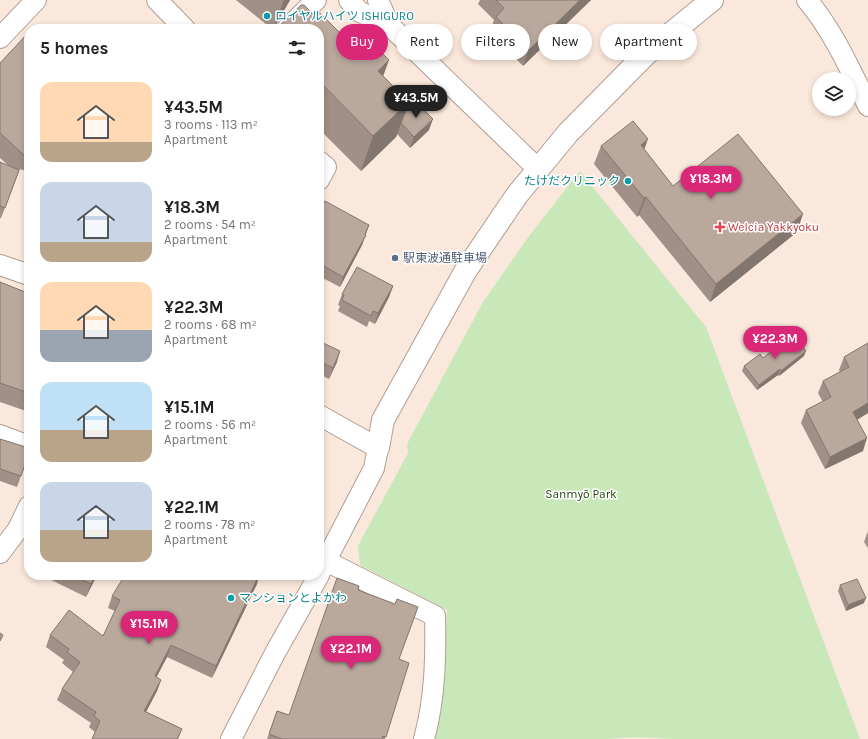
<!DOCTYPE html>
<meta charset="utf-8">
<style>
:root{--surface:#fff;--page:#f6f6f6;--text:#222;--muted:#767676;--accent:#db2777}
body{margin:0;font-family:Karla,"Noto Sans JP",sans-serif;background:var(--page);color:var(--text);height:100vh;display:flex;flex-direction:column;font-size:15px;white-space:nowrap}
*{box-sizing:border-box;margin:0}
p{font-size:13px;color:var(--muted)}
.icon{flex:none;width:22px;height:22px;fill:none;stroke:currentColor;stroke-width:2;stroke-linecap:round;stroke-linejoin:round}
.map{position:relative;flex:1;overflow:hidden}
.side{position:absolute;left:24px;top:24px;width:300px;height:556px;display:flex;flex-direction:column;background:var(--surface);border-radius:16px;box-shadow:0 2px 6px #0003}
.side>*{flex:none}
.top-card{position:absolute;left:336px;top:24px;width:380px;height:36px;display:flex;gap:8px}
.fabs{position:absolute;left:812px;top:72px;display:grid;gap:8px}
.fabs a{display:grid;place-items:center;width:44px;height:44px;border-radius:50%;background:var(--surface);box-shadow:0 2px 6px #0003;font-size:20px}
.price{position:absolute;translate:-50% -34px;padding:0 9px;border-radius:14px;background:var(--accent);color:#fff;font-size:13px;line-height:26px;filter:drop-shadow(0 1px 2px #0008)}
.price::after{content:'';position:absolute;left:50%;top:24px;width:12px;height:9px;margin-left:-6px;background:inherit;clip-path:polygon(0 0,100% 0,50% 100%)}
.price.selected{background:#222;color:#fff}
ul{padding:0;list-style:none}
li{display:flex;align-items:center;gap:12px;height:100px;padding:0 16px}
li span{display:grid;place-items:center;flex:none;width:112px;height:80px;border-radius:12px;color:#555}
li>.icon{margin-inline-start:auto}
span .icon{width:48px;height:48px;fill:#fffc;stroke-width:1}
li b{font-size:17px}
h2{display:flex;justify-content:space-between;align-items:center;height:48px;padding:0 16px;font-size:17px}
.pill{padding:0 14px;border-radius:18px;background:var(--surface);box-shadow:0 2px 6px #0003;font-size:14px;line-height:36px}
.pill.selected{background:var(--accent);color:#fff}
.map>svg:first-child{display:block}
.green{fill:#c8e8ba}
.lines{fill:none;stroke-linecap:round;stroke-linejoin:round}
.minor-casing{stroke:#b09e93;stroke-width:22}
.tertiary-casing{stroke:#b09e93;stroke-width:24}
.minor{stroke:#fff;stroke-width:20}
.tertiary{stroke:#fff;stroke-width:22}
.wall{fill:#a09087}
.shaded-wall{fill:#82766e}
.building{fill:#baa89d;stroke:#82766e}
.culture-dot{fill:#0f9aa8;stroke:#fff;stroke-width:1.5}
.health-dot{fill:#e0444e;stroke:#fff;stroke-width:1.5}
.service-dot{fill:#5c6f8a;stroke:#fff;stroke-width:1.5}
.labels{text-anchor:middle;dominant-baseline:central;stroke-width:3;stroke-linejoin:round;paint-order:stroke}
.culture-label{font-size:12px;fill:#0d838f;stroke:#fff;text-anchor:start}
.health-label{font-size:12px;fill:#be3a42;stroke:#fff;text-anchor:start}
.service-label{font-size:12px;fill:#4e5e75;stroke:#fff;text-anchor:start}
.park-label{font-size:12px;fill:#1c3f05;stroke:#fff}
</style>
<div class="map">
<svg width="868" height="739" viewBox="0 0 868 739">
<rect width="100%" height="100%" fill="#fbe8dc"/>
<!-- green -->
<polygon class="green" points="580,171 706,327 860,739 674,739 636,737 607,739 434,739 443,683 447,610 360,565 358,546 408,453 407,444 483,302 529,236"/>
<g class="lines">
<defs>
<g id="minor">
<polyline points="157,0 185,29"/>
<polyline points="349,0 360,12 389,25 538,169"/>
<polyline points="378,0 389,25"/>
<path d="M807,0C832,29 851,71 868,106"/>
<polyline points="287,29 316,0"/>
<polyline points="0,38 36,0"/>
<polyline points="319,161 326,167 319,180"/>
<polyline points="0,265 29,275"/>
<polyline points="319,415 378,448 374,468 319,574"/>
<polyline points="0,435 29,446"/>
<polyline points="0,553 18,529 29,506"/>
<path d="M326,561L435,616C436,658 435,699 424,739"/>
<polyline points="231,739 275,653 319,575"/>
</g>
<polyline id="tertiary" points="378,448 383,420 466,270 517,195 568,133 646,54 712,0"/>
</defs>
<!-- minor casing -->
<use href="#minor" class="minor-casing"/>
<!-- tertiary casing -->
<use href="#tertiary" class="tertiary-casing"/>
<!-- minor -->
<use href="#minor" class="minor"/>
<!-- tertiary -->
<use href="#tertiary" class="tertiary"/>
</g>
<!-- wall -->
<g class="wall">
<polygon points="236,0 290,0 274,29 272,29"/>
<polygon points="480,0 591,0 523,66 490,32 494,20 478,4"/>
<polygon points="313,14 383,77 409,102 406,110 429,130 410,148 397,134 396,137 361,171 319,129 319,29"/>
<polygon points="29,32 29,172 20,169 1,218 0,218 0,162 9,166 0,158 0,63"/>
<polygon points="601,146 644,149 673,186 797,232 710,302 639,215 637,217 594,164"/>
<polygon points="319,212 369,225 362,245 340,287 319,276"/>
<polygon points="29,281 29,412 0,402 0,282 25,292"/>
<polygon points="393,286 389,297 375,324 369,321 367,327 338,311 340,306 338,305 342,294"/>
<polygon points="319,341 337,362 329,379 319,374"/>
<polygon points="868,343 868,413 857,419 863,451 825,469 801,423 806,410 823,402 818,393 823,381 840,372 839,370 844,357"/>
<polygon points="804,356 779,376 778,375 757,390 742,371 744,366 763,358"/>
<polygon points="0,439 29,453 17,487 0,481"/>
<polygon points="868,531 868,548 864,542"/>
<polygon points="29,547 29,569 25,567 27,561 24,559"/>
<polygon points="41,575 97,575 86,597"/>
<polygon points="257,584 212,678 167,657 156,677 161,680 157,691 146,712 182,729 178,739 92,739 95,732 89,727 91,723 57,700 62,689 73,672 62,663 64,660 46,647 50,635 103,636 115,611 108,608 112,596"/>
<polygon points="840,585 864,603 846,611 838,591"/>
<polygon points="358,590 399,659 385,739 267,739 277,711 289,715"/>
</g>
<!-- shaded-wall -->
<g class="shaded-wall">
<polygon points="284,0 290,0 273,29"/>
<polygon points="580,0 591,0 523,66 529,50"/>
<polygon points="389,60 376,96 378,71"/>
<polygon points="409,102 396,137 361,171 373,136"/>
<polygon points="433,119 429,130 410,148 414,137"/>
<polygon points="648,139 641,158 641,145"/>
<polygon points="646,197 639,215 637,217 644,198"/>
<polygon points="803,214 797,232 710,302 716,284"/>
<polygon points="369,225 362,245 340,287 343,277"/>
<polygon points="393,286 389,297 375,324 378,313"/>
<polygon points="340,351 337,362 329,379 333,368"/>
<polygon points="806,351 804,356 779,376 781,371"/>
<polygon points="780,369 778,375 757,390 759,385"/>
<polygon points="868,403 868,413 849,425 853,412"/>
<polygon points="867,438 863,451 825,469 830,457"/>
<polygon points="95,575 97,575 86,597 91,584"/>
<polygon points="259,575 257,584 212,678 216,666"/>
<polygon points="866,598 864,603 846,611 848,605"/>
<polygon points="171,645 167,657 151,688 155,676"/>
<polygon points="161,680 157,691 140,723 144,711"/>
</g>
<!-- building -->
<g class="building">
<polygon points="496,0 580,0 529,50 496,17 504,8"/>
<polygon points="301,5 304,5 313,14 317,10 365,58 376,47 389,60 378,71 409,102 373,136 319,81 319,29 276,29"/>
<polygon points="65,24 70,29 59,29"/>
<polygon points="29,32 29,151 27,150 25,156 0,133 0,63"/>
<polygon points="415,101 433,119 414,137 401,123 406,110"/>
<polygon points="633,121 648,139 641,145 673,186 738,134 803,214 716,284 646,197 644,198 601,146"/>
<polygon points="0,162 19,170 5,208 0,206"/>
<polygon points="325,201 369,225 365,234 366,235 343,277 319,263 319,212"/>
<polygon points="357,267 393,286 378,313 373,311 371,316 342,300 344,295 342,294"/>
<polygon points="29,281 29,393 0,383 0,282 25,292"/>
<polygon points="793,334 806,351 781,371 780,369 759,385 744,366 760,354 763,358"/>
<polygon points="319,341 340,351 333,368 319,361"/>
<polygon points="868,343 868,403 853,412 867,438 830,457 806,410 831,397 823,381 849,367 844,357"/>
<polygon points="0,439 29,448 29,453 21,476 0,469"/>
<polygon points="319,444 321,445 319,450"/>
<polygon points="72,575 95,575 91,584"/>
<polygon points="125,575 259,575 216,666 171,645 155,676 161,680 144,711 182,729 177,739 92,739 100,721 94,716 96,712 62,689 80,662 67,652 69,649 50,635 69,610 103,636 120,600 112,596"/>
<polygon points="337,578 359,586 358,590 395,604 397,599 418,607 399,659 409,663 386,737 383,736 382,739 282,739 269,734 277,711 289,715"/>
<polygon points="857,579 866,598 848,605 840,585"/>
<polygon points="0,633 3,635 0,641"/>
</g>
<!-- markers -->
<g class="culture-dot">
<circle cx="267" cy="16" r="4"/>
<circle cx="628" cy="181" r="4"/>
<circle cx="231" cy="598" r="4"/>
</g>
<path class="health-dot" d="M718 221h4v4h4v4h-4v4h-4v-4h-4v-4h4z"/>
<circle class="service-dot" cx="395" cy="258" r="4"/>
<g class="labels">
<!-- culture labels -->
<g class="culture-label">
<text x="275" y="16">ロイヤルハイツ ISHIGURO</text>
<text x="620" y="181" text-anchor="end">たけだクリニック</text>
<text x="239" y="598">マンションとよかわ</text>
</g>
<!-- health labels -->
<g class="health-label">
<text x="728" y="227">Welcia Yakkyoku</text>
</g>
<!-- service labels -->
<g class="service-label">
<text x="403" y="258">駅東波通駐車場</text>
</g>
<!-- park labels -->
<g class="park-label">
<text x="581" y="494">Sanmyō Park</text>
</g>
</g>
</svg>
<div class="fabs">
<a><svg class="icon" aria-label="layers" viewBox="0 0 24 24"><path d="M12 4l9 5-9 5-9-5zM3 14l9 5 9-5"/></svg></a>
</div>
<b class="price selected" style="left:416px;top:119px">¥43.5M</b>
<b class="price" style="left:711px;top:200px">¥18.3M</b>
<b class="price" style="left:775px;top:360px">¥22.3M</b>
<b class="price" style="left:149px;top:645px">¥15.1M</b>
<b class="price" style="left:351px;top:670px">¥22.1M</b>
<div class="top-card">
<a class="pill selected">Buy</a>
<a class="pill">Rent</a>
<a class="pill">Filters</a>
<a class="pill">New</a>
<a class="pill">Apartment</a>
</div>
<section class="side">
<h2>5 homes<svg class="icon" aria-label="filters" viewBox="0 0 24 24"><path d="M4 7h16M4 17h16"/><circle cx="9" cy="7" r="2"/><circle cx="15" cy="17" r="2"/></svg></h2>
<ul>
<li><span style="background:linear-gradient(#ffd9b3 75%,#b9a48a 0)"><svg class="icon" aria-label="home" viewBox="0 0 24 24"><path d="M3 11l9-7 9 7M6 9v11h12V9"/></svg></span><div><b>¥43.5M</b><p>3 rooms · 113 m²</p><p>Apartment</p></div></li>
<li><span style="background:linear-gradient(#c9d6e8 75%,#b9a48a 0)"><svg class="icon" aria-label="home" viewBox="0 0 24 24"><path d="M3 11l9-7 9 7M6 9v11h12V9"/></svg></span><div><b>¥18.3M</b><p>2 rooms · 54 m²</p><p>Apartment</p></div></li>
<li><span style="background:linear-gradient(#ffd9b3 60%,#9aa5b1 0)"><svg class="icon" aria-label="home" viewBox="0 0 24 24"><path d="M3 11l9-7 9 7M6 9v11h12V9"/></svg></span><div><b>¥22.3M</b><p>2 rooms · 68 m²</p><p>Apartment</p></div></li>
<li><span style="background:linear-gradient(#bfe0f5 60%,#b9a48a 0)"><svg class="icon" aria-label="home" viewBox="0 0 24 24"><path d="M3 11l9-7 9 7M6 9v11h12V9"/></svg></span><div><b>¥15.1M</b><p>2 rooms · 56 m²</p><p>Apartment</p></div></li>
<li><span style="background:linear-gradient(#c9d6e8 60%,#b9a48a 0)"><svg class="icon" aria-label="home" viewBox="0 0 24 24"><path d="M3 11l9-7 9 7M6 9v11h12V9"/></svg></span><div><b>¥22.1M</b><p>2 rooms · 78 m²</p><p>Apartment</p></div></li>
</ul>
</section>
</div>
